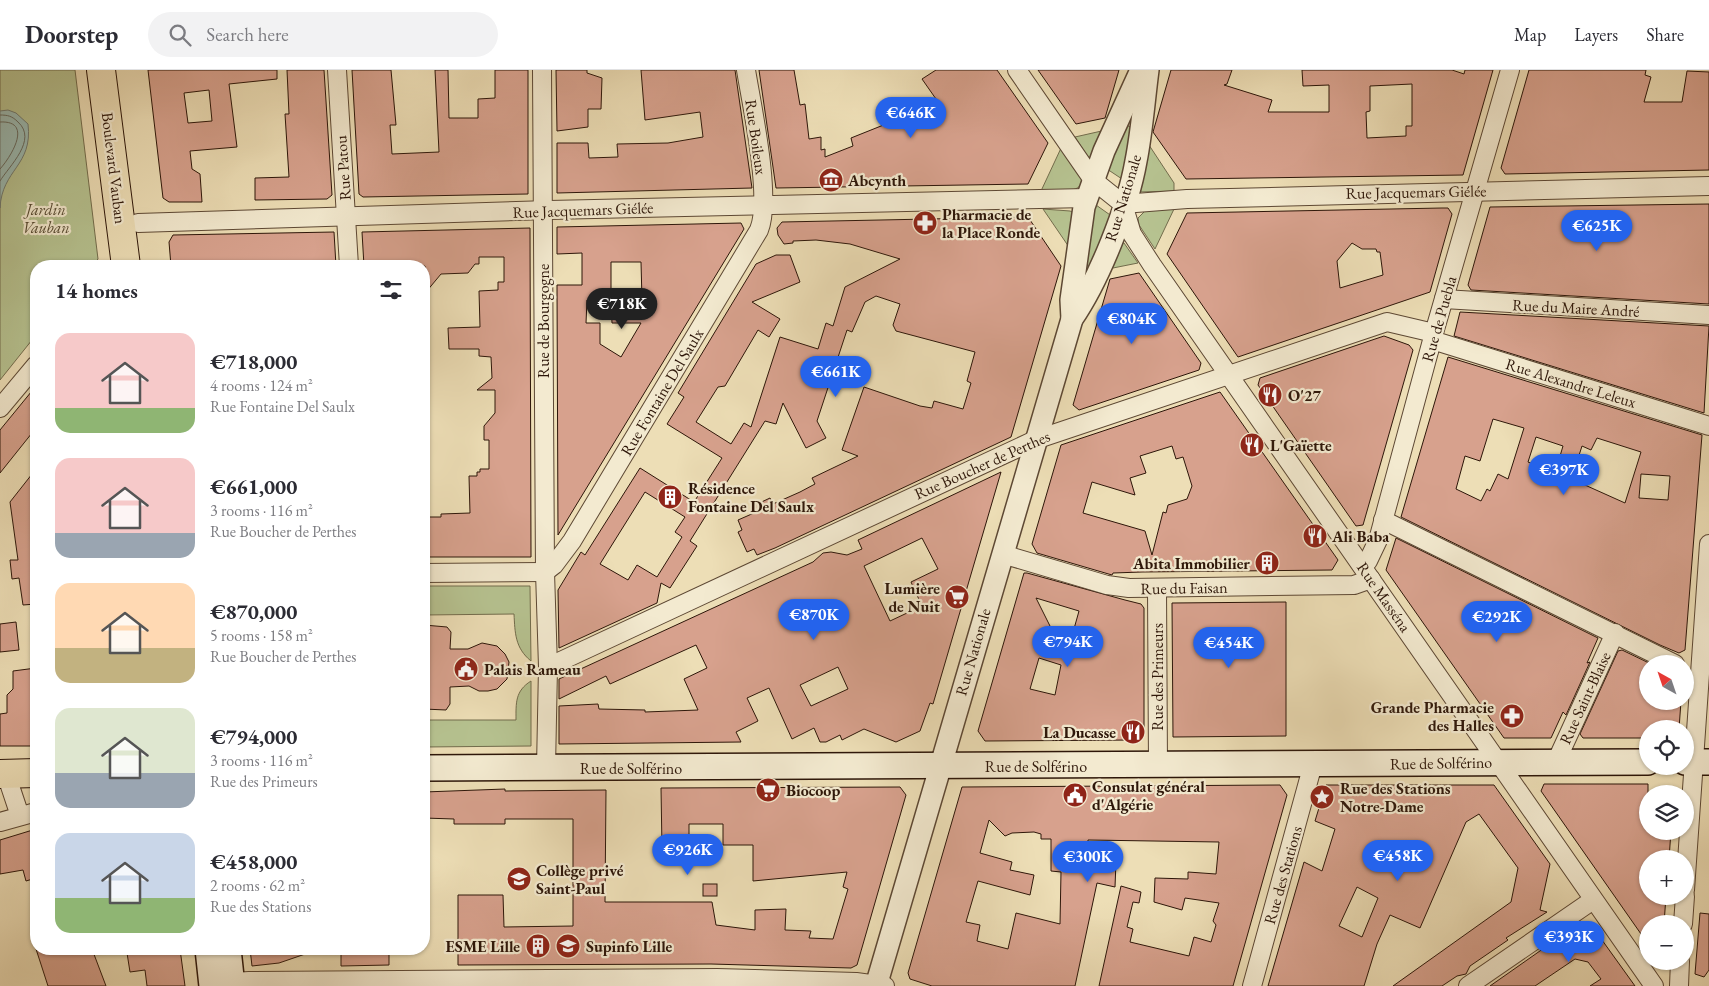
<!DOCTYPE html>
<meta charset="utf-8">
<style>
:root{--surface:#fff;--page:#f2f2f3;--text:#2b2b33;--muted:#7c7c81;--line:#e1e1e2;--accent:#2563eb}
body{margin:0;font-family:"EB Garamond",serif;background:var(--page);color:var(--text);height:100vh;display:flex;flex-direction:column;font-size:19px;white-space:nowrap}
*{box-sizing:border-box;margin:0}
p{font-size:16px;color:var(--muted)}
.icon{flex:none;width:28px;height:28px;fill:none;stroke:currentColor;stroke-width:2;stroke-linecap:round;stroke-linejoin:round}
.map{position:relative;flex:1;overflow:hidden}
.side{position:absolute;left:30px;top:190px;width:400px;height:695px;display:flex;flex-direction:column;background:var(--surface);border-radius:20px;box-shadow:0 1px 4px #0004}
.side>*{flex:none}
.needle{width:32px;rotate:320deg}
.buttons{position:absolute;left:1639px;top:585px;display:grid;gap:10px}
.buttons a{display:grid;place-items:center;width:55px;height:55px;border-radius:50%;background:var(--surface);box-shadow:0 1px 4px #0004;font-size:25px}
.price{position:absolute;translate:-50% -42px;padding:0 11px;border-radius:18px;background:var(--accent);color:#fff;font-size:16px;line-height:32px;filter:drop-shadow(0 1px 2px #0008)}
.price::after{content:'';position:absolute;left:50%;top:30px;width:15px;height:11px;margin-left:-8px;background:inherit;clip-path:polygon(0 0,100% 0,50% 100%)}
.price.current{background:#222;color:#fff}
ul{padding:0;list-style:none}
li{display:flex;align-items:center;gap:15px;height:125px;padding:0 25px}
li span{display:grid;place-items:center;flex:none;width:140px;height:100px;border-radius:15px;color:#555}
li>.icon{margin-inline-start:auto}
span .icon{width:60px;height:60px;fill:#fffc;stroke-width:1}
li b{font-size:21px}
h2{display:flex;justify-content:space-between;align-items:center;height:60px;padding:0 25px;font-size:21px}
header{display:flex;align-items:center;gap:30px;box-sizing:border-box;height:70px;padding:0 25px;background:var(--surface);border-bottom:1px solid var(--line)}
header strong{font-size:24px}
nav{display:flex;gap:28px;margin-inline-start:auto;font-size:18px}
.search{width:350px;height:45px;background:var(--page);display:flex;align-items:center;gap:12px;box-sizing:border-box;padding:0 18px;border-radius:28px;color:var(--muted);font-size:19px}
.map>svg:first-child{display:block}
.green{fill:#b6c290;stroke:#726c4c}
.water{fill:#9abbb4;stroke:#6e7970}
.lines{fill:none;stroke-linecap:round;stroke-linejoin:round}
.shore{stroke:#64685e;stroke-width:1}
.building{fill:#d7a18d;stroke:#2d1609;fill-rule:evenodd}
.minor-casing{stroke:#5d4834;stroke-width:20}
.tertiary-casing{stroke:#5d4834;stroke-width:24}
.secondary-casing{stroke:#2d1609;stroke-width:28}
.primary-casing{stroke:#2d1609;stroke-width:30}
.minor{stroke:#f3ead0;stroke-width:18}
.tertiary{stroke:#f3ead0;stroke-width:21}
.secondary{stroke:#f3ead0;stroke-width:25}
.primary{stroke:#eddeb6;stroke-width:28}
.labels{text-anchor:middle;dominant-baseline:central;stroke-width:4.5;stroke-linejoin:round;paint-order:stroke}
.street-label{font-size:16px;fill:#2d1609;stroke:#f3ead0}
.poi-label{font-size:16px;font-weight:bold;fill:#2d1609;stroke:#f3ead0;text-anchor:start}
.park-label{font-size:16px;font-style:italic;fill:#564a32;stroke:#f3ead0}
</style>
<header>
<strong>Doorstep</strong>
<div class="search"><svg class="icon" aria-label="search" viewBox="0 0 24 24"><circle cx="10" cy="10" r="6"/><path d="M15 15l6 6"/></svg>Search here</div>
<nav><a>Map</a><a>Layers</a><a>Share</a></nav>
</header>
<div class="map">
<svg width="1709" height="916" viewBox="0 0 1709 916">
<rect width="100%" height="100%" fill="#eddeb6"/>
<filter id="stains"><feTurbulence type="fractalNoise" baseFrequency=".004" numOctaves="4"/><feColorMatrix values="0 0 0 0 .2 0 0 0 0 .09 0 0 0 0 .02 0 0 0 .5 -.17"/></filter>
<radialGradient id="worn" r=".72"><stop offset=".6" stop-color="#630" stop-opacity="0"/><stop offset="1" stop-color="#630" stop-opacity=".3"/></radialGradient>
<!-- green -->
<g class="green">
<polygon points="0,0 75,0 98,189 92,196 36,196 36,265 0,310"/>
<polygon points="1122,54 1137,59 1122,109 1107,99"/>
<polygon points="1106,60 1090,90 1075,67"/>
<polygon points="1147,72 1174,113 1174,121 1138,122"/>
<path d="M1062,76C1068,85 1077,94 1081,103C1090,126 1052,122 1041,121Z"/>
<polygon points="1096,135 1113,147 1089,214 1080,212 1087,139"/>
<polygon points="1043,139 1070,141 1075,143 1071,180"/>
<polygon points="1174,139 1155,179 1139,155 1138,148 1146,140"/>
<polygon points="1121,172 1124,173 1138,193 1108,199"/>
<path d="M424,516H530L531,591C515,578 515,563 514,544L424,545Z"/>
<path d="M531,611V676L424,677V650H516C516,633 515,621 531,611Z"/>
</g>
<!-- water -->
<path class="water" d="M8,40L16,43L28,54C33,96 2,99 0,138V41Z"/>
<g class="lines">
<!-- shore -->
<g class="shore">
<path d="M0,45C8,45 12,46 18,52C38,70 9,96 0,111"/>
<path d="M0,52C34,50 11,87 0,99"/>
</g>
</g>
<!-- building -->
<g class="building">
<path d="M148,0H277V9L229,14L237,77L190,81L192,99L200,104L202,132H169L163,128ZM209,20L212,51L188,53L184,23Z"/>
<polygon points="287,0 324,0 332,125 327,129 255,130 255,108 289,107 285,44 289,44"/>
<polygon points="352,0 391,0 396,55 390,55 392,84 439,82 435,0 448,0 449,48 478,48 478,29 495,28 495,0 528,0 528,124 363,127 359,124"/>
<polygon points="556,0 587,0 587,3 602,8 601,39 588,39 588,57 557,61"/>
<polygon points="641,0 735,0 752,118 557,123 557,73 588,73 589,88 618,87 617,74 668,73 703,67 700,42 645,50"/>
<polygon points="759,0 794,0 800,35 805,34 809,69 821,67 821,80 825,79 825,87 853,76 851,68 911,44 919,56 943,39 922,9 936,0 997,0 1048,73 1028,114 776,118"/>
<polygon points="1038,0 1119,0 1105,48 1076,54"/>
<path d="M1171,0H1232L1227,14L1224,15L1272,30L1268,42H1329V15L1303,16L1302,0H1452L1464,4L1465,0H1493L1463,105L1186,109L1153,62ZM1412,14V56H1406V66L1367,68L1366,42L1370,41V16Z"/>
<polygon points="1529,0 1646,0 1645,5 1651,7 1644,32 1682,32 1687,1 1709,2 1709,100 1505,104 1501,98"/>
<polygon points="1709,134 1709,234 1471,220 1468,215 1490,137"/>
<path d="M1442,138H1448L1452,144L1430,222L1238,287L1167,184L1187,143ZM1352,173L1362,179H1376L1377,182H1380L1383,205L1340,218L1337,191Z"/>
<path d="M1028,147L1061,196L1011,367L775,478L757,485L754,479L747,482L738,462L742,460L738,450L754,443L751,437L770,428L773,434L800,422L815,414L812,408L858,386L842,380L864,317L920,336L932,338L934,331L963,339L971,313L967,311L975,282L896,261L893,255L900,234L876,226L865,232L852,262L847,260L817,351L826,368L806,378L783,333L776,354L765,351L690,471L697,476L670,518L661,513L657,533L559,578L558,520L581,482L585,485L640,398L694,432L722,388L667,354L684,327L678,323L756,194L776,185H790L800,212L752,232L780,249L769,267L758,260L725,316L718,317L696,352L731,374L744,353L751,357L780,267L818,279L826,253L833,256L845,217L900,189L850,174L816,170L793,171V173L784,174L778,165L777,158L782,152ZM645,422L685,447L675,462L682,467L657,507L637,495L628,510L600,494Z"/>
<path d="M741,153L744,159L558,465L557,215H582V183L557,184V157ZM611,192H641L642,230H611L612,253H641L621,287L600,274V253H586L587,230H611Z"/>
<polygon points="530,158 531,487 424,487 424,447 441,447 441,444 470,443 469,406 477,406 477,402 480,402 480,399 489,399 489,370 484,370 484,356 495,343 495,320 477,320 492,308 491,287 479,286 479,279 449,279 448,258 480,257 479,221 498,220 498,212 504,212 504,187 479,187 479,194 475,194 468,203 441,204 426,222 425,196 364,196 362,162"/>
<polygon points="334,162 336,196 171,196 169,172 173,165"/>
<polygon points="1139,203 1201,293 1199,300 1079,340 1073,335 1110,209"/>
<polygon points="1460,242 1709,256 1704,343 1454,266"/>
<polygon points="1384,266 1409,275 1413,280 1363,455 1356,456 1258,315 1260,308"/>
<path d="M1448,287L1702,365L1685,580L1679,583L1660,575L1401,447ZM1493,349L1524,358L1508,409L1498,404L1490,421L1487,419L1481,431L1456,419L1465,386L1480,391ZM1536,367L1563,376L1555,403L1528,392ZM1597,368L1641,382L1625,433L1576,411L1579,404L1574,401L1582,376L1591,380ZM1641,404L1670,406L1668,430L1639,428Z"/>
<polygon points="36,316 36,358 0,403 0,360"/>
<path d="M1220,322L1338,490L1332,500L1142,502L1113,503L1112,505L1037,483L1032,474L1061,375ZM1172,376L1176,389L1183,387L1192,416L1187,429L1168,435L1166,443L1163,442L1152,485L1145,461L1083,443L1092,412L1135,425L1130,408L1146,403L1140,386Z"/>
<polygon points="36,399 36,534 23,535 19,508 12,509 10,490 18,490 10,432"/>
<path d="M1001,402L933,634L930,633L920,661L896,672L864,659L842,670L840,665L826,672H820L814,658L792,669L769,618L747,628L758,651L736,662L741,672L559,674V636L598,634L599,639L645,640V642L698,640L684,609L707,598L696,575L610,614L606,606L559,629V609L813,492L823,483L831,482L847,485L862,479L858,470ZM922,468L938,499L911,512L922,536L890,551L864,496ZM838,597L848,619L811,636L800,615Z"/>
<polygon points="1396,468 1598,568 1587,593 1590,592 1566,645 1563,642 1551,668 1504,668 1386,500"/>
<path d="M1024,503H1027L1125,530L1141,534L1144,538V662L1135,670L985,671L978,661ZM1036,528L1079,541L1072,566L1052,560ZM1039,588L1061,595L1055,625L1030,619Z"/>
<polygon points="1286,532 1286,666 1173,667 1172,533"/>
<polygon points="16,552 19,580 0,582 0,554"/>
<polygon points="424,555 447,557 451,562 450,579 468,579 482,573 497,576 505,584 509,592 507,609 497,619 488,621 479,621 469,616 450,617 450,634 446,640 424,639"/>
<polygon points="1622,580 1649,593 1648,631 1681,631 1679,659 1648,659 1648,668 1583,668 1580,664 1618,581"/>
<polygon points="36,598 36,676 0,676 0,644 7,643 7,625 13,619 13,601"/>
<polygon points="1544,714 1648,714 1648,761 1671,761 1669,789 1648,789 1648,826 1666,826 1664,854 1648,854 1648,874 1541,721"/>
<path d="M1280,715L1287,725L1233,916H1099L1121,816L1141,822L1139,833L1133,832L1127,857L1133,859L1130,872L1189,886L1194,867L1211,872L1216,855L1213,851L1219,833L1185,828L1182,840L1154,832L1155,808L1188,809V802L1216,804L1219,772L1088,770L1087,789L1116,791L1115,817L1097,813L1075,916H932L910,909L908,903L962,717ZM989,750L1005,766L1012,763L1034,762L1041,764V769H1051V801L1061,802L1060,854L1016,843L1008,879L977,871L980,855L966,852L978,811L1030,825L1034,805L1010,800L1012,792L980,783Z"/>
<path d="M1326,715H1494L1550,794L1540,840L1547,842L1506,868L1508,870L1470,896L1466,904L1457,906L1442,916H1393L1511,832L1518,798L1479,744L1466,752L1420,858L1390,845L1377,874L1364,916H1268L1304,792L1322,801L1335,759L1315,751ZM1357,817L1378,828L1362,867L1339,856Z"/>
<polygon points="900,717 906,725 857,895 851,898 711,894 458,895 458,825 503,825 504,857 573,856 573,749 505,749 505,754 454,754 454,749 424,748 424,722 505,719 505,721 606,720 605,832 712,832 716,855 755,860 755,840 786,839 785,860 811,861 809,868 833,869 848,819 843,817 847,802 753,811 753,775 723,775 723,754 689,754 689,779 662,779 661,718"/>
<polygon points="36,759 36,808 26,811 23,800 0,804 0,770"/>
<rect x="703" y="814" width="14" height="12"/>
<polygon points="1700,843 1709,844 1709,900 1704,907 1695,904"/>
<polygon points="1567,862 1602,870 1635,916 1590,916 1601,909 1588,892 1575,889 1535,916 1490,916"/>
<polygon points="36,879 92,879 106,916 48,916"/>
<polygon points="155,879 180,879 185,916 147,916 145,900 130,902 127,883"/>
<polygon points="250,879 314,879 314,881 279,893 252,896"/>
<polygon points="341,879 389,879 389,895 341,896"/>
</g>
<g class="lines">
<defs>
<g id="minor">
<polyline points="337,0 349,196"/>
<polyline points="542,0 545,502 548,597 546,698"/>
<polyline points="1017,0 1093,110 1123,134"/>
<polyline points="1123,134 1132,164 1152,195 1654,916"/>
<polyline points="1123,134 1187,129 1709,116"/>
<polyline points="138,153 549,140 1087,128"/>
<polyline points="1444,229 1709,245"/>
<polyline points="1432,270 1709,356"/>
<polyline points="0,338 36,295"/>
<polyline points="1383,450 1675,594"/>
<polyline points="1002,484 1107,515 1129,518 1354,515 1371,509"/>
<polyline points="1362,496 1368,491 1378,470 1434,263 1510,0"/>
<path d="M545,502L554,495L572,471L759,160C772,128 752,37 746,0"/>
<polyline points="424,503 545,502"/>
<polyline points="1157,519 1158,695"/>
<polyline points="548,597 1035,370 1387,252 1434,263"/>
<polyline points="1556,692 1615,563"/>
<polyline points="6,704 20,746"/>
<polyline points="0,752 36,742"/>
<polyline points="1685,820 1709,474"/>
<polyline points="1683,854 1685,826"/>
<polyline points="221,913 249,911 717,908 856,912 885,916"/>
<polyline points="1252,916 1313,694"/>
<polyline points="1468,916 1593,830"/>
<polyline points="1679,916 1680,891"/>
</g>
<g id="tertiary">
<polyline points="1072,249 1071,230 1084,137 1104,81 1141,0"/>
<path d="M876,916L1072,249C1099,210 1128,137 1136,91C1142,61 1144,30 1148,0"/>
</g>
<g id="secondary">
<polyline points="1685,692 1709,692"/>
<polyline points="424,698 1648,692"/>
<polyline points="208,879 212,916"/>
<polyline points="228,879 232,916"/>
</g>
<g id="primary">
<polyline points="101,0 126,196"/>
<polyline points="0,704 36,703"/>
</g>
</defs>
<!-- minor casing -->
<use href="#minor" class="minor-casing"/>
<!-- tertiary casing -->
<use href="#tertiary" class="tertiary-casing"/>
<!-- secondary casing -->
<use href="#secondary" class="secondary-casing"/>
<!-- primary casing -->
<use href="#primary" class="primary-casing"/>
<!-- minor -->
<use href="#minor" class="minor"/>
<!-- tertiary -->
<use href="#tertiary" class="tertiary"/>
<!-- secondary -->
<use href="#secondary" class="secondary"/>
<!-- primary -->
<use href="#primary" class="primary"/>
</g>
<!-- icons -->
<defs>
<symbol id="museum-disc" viewBox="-11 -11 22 22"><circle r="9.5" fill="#8f2418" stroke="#f3ead0"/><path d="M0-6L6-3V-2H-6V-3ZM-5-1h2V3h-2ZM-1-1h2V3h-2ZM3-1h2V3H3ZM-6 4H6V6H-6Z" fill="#fff"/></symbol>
<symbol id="pharmacy-disc" viewBox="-11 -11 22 22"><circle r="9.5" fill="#8f2418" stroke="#f3ead0"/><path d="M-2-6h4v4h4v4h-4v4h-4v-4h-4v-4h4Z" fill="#fff"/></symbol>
<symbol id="restaurant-disc" viewBox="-11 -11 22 22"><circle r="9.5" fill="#8f2418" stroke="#f3ead0"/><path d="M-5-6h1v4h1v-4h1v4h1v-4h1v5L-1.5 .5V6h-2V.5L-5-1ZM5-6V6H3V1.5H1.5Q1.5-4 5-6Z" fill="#fff"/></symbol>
<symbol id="building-disc" viewBox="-11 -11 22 22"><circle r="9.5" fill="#8f2418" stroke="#f3ead0"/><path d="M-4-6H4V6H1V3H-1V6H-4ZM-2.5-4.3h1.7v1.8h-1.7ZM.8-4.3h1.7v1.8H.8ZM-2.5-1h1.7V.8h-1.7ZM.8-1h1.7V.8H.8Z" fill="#fff"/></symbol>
<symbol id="supermarket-disc" viewBox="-11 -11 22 22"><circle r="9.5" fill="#8f2418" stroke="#f3ead0"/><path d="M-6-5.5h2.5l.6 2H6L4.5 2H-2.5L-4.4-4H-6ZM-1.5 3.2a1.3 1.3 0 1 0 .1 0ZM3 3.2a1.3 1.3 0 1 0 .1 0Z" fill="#fff"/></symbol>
<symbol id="civic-disc" viewBox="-11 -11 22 22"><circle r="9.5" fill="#8f2418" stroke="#f3ead0"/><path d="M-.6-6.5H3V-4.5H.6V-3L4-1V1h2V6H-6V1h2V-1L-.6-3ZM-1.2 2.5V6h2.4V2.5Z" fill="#fff"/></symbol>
<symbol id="sight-disc" viewBox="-11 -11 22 22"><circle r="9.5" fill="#8f2418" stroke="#f3ead0"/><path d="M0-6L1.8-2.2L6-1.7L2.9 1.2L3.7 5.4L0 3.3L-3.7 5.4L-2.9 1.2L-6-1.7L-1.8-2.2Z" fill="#fff"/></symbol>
<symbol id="school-disc" viewBox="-11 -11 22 22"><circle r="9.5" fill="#8f2418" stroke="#f3ead0"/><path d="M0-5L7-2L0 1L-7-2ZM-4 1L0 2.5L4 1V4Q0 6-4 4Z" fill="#fff"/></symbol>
<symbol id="university-disc" viewBox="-11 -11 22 22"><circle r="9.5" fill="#8f2418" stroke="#f3ead0"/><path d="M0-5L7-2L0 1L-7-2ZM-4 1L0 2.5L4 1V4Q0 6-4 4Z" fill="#fff"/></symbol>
</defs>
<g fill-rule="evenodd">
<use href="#museum-disc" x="817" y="96" width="28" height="28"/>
<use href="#pharmacy-disc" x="911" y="139" width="28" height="28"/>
<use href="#restaurant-disc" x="1256" y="311" width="28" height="28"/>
<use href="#restaurant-disc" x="1238" y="361" width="28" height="28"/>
<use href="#building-disc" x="656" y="413" width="28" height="28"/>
<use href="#restaurant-disc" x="1301" y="452" width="28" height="28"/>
<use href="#building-disc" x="1253" y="479" width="28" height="28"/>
<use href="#supermarket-disc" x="943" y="513" width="28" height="28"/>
<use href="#civic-disc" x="452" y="585" width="28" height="28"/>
<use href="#pharmacy-disc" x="1498" y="632" width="28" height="28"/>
<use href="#restaurant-disc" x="1119" y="648" width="28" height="28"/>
<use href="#supermarket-disc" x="754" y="706" width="28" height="28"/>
<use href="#civic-disc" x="1061" y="711" width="28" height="28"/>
<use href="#sight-disc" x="1308" y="713" width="28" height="28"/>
<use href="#school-disc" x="505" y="795" width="28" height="28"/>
<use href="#building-disc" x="524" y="862" width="28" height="28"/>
<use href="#university-disc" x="554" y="862" width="28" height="28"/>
</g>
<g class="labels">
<!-- street labels -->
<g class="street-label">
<text transform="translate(756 67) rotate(82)">Rue Boileux</text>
<text transform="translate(114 98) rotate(83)">Boulevard Vauban</text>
<text transform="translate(343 98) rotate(-94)">Rue Patou</text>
<text transform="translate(1416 122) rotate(-1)">Rue Jacquemars Giélée</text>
<text transform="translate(1123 128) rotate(-73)">Rue Nationale</text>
<text transform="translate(583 140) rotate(-2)">Rue Jacquemars Giélée</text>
<text transform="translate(1576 238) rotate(3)">Rue du Maire André</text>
<text transform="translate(1439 249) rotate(-74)">Rue de Puebla</text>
<text transform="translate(543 251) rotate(-90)">Rue de Bourgogne</text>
<text transform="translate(1571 313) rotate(17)">Rue Alexandre Leleux</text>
<text transform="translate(662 322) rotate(-59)">Rue Fontaine Del Saulx</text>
<text transform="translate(982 395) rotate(-24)">Rue Boucher de Perthes</text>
<text transform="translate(1184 518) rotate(-1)">Rue du Faisan</text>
<text transform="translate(1384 527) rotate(55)">Rue Masséna</text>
<text transform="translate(973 582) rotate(-74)">Rue Nationale</text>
<text transform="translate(1157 607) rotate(-90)">Rue des Primeurs</text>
<text transform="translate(1585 628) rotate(-65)">Rue Saint-Blaise</text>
<text transform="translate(1441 693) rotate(-1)">Rue de Solférino</text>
<text x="1036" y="696">Rue de Solférino</text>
<text x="631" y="698">Rue de Solférino</text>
<text transform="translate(1283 805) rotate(-74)">Rue des Stations</text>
</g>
<!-- poi labels -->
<g class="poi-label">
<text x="848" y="110">Abcynth</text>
<text x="942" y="144">Pharmacie de<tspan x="942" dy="18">la Place Ronde</tspan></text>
<text x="1288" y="325">O'27</text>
<text x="1270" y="375">L'Gaïette</text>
<text x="688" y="418">Résidence<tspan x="688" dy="18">Fontaine Del Saulx</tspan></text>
<text x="1332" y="466">Ali Baba</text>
<text x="1250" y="493" text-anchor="end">Abita Immobilier</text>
<text x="940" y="518" text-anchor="end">Lumière<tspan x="940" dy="18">de Nuit</tspan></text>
<text x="484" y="599">Palais Rameau</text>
<text x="1494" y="637" text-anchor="end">Grande Pharmacie<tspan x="1494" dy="18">des Halles</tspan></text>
<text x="1116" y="662" text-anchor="end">La Ducasse</text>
<text x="1092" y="716">Consulat général<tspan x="1092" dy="18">d'Algérie</tspan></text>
<text x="1340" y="718">Rue des Stations<tspan x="1340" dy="18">Notre-Dame</tspan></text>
<text x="786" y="720">Biocoop</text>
<text x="536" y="800">Collège privé<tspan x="536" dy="18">Saint-Paul</tspan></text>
<text x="520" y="876" text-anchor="end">ESME Lille</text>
<text x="586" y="876">Supinfo Lille</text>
</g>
<!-- park labels -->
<g class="park-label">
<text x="46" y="139">Jardin<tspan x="46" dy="18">Vauban</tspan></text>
</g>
</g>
<rect width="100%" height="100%" filter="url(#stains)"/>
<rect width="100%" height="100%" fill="url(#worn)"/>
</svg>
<div class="buttons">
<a><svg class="needle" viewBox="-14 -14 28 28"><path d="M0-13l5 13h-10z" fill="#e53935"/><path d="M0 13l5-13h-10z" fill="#7c7c81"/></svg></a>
<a><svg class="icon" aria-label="locate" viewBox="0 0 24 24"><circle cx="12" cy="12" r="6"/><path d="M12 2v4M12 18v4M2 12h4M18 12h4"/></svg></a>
<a><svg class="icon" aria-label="layers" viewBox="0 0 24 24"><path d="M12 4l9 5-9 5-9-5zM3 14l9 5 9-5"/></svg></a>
<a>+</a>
<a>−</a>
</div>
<b class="price" style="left:911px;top:69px">€646K</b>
<b class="price" style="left:1597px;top:182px">€625K</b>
<b class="price current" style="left:622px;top:260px">€718K</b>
<b class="price" style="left:1132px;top:275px">€804K</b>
<b class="price" style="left:836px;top:328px">€661K</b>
<b class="price" style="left:1564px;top:426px">€397K</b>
<b class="price" style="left:814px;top:571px">€870K</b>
<b class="price" style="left:1497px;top:573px">€292K</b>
<b class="price" style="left:1068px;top:598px">€794K</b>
<b class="price" style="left:1229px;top:599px">€454K</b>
<b class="price" style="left:688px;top:806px">€926K</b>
<b class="price" style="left:1398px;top:812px">€458K</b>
<b class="price" style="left:1088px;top:813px">€300K</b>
<b class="price" style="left:1569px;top:893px">€393K</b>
<section class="side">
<h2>14 homes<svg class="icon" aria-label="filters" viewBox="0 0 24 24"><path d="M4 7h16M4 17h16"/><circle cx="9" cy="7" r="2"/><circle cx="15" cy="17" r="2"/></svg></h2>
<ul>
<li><span style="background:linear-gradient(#f6c9c9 75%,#8fb573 0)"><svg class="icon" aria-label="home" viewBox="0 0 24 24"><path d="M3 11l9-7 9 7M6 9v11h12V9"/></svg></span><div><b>€718,000</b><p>4 rooms · 124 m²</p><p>Rue Fontaine Del Saulx</p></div></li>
<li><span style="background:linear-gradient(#f6c9c9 75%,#9aa5b1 0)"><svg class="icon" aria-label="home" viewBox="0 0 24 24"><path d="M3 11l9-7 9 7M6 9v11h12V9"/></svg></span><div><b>€661,000</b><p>3 rooms · 116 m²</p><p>Rue Boucher de Perthes</p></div></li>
<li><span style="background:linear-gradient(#ffd9b3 65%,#c2b280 0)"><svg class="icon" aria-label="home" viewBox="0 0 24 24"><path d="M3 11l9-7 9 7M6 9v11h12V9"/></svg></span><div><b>€870,000</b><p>5 rooms · 158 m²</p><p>Rue Boucher de Perthes</p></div></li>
<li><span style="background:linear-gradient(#dfe7d0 65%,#9aa5b1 0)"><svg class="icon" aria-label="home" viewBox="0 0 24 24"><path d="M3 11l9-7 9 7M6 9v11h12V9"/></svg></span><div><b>€794,000</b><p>3 rooms · 116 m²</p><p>Rue des Primeurs</p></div></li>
<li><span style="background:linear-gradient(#c9d6e8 65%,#8fb573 0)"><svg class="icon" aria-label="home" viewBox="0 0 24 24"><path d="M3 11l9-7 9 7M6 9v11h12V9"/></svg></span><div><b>€458,000</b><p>2 rooms · 62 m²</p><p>Rue des Stations</p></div></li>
</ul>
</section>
</div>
